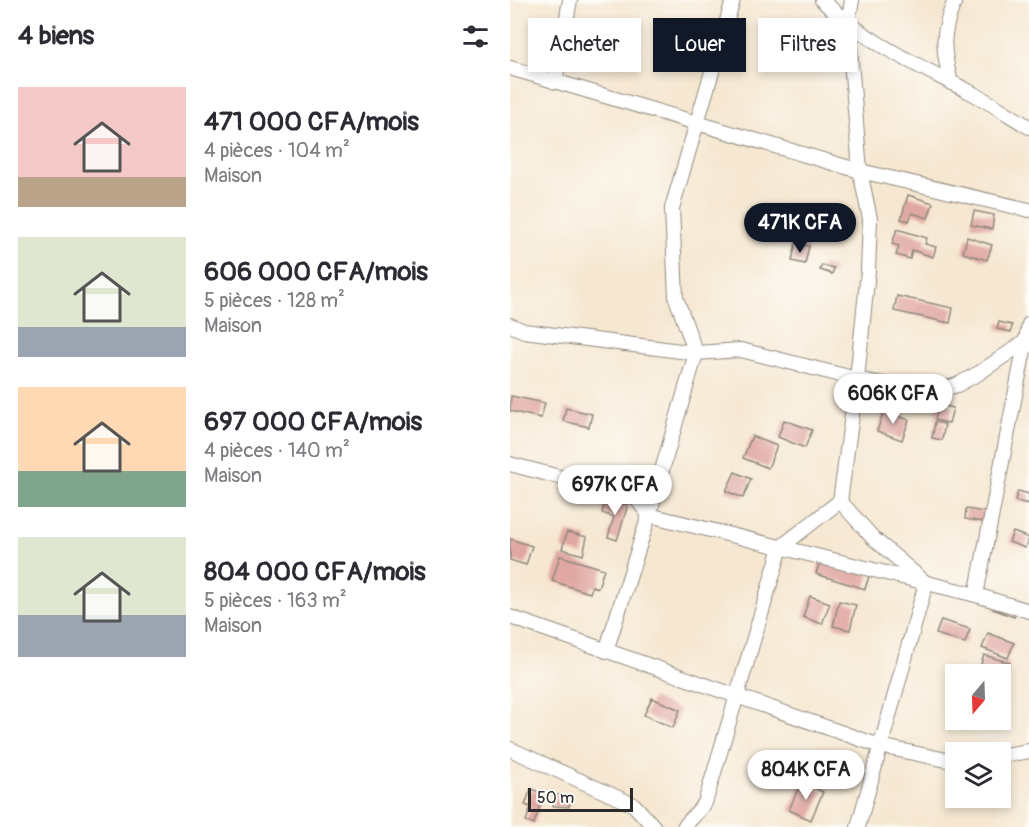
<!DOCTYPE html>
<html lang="fr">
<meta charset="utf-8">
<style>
:root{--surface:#fff;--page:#f2f2f3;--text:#2b2b33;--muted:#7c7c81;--accent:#111827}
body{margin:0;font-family:Pangolin,sans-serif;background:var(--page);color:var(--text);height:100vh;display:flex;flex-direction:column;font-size:22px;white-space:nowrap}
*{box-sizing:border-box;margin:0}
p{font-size:20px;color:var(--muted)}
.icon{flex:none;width:33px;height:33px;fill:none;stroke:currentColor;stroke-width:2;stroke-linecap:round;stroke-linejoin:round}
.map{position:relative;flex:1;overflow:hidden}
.sheet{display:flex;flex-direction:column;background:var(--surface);width:510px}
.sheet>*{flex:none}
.hud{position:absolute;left:18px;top:18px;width:411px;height:54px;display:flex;gap:12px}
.needle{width:39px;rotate:199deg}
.tools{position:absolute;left:435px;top:664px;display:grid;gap:12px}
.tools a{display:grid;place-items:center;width:66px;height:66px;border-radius:0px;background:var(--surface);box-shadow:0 3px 9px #0003;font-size:30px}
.scale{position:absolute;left:18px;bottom:15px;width:105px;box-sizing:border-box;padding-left:6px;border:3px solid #2b2b2b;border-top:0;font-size:16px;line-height:21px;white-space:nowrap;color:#2b2b2b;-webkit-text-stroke:4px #fdfcf7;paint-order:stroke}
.price{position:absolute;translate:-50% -51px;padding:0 14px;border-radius:21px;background:#fff;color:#222;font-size:20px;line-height:39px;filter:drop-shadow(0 2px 3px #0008)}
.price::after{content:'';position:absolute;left:50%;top:36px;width:18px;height:14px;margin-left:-9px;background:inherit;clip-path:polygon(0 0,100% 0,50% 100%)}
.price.active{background:var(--accent);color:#fff}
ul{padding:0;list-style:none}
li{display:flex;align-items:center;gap:18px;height:150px;padding:0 18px}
li span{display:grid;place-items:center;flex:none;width:168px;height:120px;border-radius:0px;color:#555}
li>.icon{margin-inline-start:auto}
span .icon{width:72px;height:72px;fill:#fffc;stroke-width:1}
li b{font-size:26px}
h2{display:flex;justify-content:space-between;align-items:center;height:72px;padding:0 18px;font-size:26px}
.chip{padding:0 21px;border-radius:0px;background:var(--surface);box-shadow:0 3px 9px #0003;font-size:21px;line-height:54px}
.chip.active{background:var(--accent);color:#fff}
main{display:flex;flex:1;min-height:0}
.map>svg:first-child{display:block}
.building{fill:#e1a7a3}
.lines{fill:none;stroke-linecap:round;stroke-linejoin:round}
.minor-casing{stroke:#90897e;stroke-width:16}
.minor{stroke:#fff;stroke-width:14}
</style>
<main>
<section class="sheet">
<h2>4 biens<svg class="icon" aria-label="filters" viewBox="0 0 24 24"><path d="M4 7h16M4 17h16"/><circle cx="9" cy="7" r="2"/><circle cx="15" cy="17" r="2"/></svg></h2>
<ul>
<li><span style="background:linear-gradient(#f6c9c9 75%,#b9a48a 0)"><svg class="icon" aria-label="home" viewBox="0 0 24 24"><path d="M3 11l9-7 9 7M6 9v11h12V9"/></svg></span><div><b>471 000 CFA/mois</b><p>4 pièces · 104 m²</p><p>Maison</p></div></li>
<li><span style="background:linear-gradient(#dfe7d0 75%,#9aa5b1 0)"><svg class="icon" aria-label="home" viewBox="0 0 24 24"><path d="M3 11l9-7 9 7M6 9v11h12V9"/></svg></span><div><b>606 000 CFA/mois</b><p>5 pièces · 128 m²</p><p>Maison</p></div></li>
<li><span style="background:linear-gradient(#ffd9b3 70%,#7fa58c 0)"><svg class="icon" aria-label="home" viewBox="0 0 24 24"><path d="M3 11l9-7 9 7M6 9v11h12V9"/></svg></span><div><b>697 000 CFA/mois</b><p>4 pièces · 140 m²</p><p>Maison</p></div></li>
<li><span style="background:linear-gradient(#dfe7d0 65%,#9aa5b1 0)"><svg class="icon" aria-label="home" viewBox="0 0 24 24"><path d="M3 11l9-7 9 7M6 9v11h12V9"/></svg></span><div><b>804 000 CFA/mois</b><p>5 pièces · 163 m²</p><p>Maison</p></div></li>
</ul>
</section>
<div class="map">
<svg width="519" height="827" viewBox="0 0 519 827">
<rect width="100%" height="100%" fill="#fdfcf7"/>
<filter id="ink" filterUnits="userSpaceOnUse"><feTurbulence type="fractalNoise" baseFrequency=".0167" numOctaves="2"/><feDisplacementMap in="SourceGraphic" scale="12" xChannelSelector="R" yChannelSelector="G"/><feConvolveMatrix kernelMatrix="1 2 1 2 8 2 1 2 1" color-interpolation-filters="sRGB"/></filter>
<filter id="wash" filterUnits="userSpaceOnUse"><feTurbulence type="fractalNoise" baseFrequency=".008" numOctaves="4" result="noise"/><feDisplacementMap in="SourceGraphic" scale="24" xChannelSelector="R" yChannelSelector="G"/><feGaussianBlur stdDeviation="1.35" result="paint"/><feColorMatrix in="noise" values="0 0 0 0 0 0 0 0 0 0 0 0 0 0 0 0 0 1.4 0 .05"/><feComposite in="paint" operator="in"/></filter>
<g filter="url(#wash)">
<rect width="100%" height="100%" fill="#f6e7d1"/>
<g id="blocks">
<!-- building -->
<g class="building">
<polygon points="398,195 423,203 418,218 402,213 399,221 391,219"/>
<polygon points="464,211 484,215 482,229 461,225"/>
<polygon points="387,229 417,238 415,244 426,247 423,257 402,250 400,259 386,255 389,246 382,244"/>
<polygon points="457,237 482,245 477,260 453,253"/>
<polygon points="286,243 299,246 295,264 282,261"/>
<polygon points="312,265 324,268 322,274 310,270"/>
<polygon points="387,296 443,308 440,323 384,311"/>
<polygon points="489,322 502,325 501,332 487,329"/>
<polygon points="1,396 35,403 31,418 0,411"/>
<polygon points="426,403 443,408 439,423 425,420 427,412 424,411"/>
<polygon points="56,408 82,414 79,427 53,421"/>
<polygon points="374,411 399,420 392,440 367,431"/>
<polygon points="274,420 302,430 295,448 268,437"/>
<polygon points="425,422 435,424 432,440 422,438"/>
<polygon points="242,436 267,446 258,468 233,458"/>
<polygon points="225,472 241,479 233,498 216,491"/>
<polygon points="508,491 519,494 519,504 505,501"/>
<polygon points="96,498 118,505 107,540 98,537 104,517 92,513"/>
<polygon points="456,509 475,512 473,522 455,519"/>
<polygon points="57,532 77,537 73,555 52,549"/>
<polygon points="503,532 519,538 515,548 499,542"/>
<polygon points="0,539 22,546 16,565 0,560"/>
<polygon points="50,556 94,569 88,588 82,586 80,593 42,581"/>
<polygon points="311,557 360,573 355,589 306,574"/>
<polygon points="300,596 320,603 312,624 293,617"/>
<polygon points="329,601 346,605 340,630 323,626"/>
<polygon points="486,602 507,610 504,617 483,609"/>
<polygon points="431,620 460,629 455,643 426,634"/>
<polygon points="478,633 504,643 498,658 472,648"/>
<polygon points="474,655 500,663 496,678 469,670"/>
<polygon points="142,698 170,710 163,728 134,715"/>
<polygon points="291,782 313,792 301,820 279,810"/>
<polygon points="21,789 34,793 24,824 16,821 21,807 15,805"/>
<polygon points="45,795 60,796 59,807 43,806"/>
</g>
</g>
</g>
<g filter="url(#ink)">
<use href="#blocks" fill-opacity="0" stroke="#90897e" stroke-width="1.5"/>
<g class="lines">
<defs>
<g id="minor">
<path d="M312,0C354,42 408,65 460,92C480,102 499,115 519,127"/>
<polyline points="342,0 338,24 350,171 360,219 358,271 347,379 330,501 363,538 416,583 348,827"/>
<polyline points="0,68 350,171 519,210"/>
<polyline points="45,82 60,0"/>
<path d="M441,83C432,48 431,34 445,0"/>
<polyline points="0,325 14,331 186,353 231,350 347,379 419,393 447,385 469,373 516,341 519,346"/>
<polyline points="0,464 125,497 139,515 466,595 519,611"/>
<polyline points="466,595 519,324"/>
<polyline points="0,617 370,746 446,762"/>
<polyline points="96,651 139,515 186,353 166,298 162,208 223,0"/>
<polyline points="0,749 124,805 144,827"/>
<polyline points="490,756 519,751"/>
<polyline points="174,827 195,803 271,547 330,501"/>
</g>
</defs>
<!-- minor casing -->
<use href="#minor" class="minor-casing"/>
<!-- minor -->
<use href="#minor" class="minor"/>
</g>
</g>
</svg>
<div class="tools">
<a><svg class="needle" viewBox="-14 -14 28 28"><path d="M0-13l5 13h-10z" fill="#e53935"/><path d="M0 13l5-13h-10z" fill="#7c7c81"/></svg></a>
<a><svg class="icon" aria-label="layers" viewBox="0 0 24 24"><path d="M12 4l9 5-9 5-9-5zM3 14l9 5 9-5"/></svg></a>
</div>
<div class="scale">50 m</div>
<b class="price active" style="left:290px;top:254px">471K CFA</b>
<b class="price" style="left:383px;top:425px">606K CFA</b>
<b class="price" style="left:105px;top:516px">697K CFA</b>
<b class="price" style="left:296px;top:801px">804K CFA</b>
<div class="hud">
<a class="chip">Acheter</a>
<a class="chip active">Louer</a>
<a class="chip">Filtres</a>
</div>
</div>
</main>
